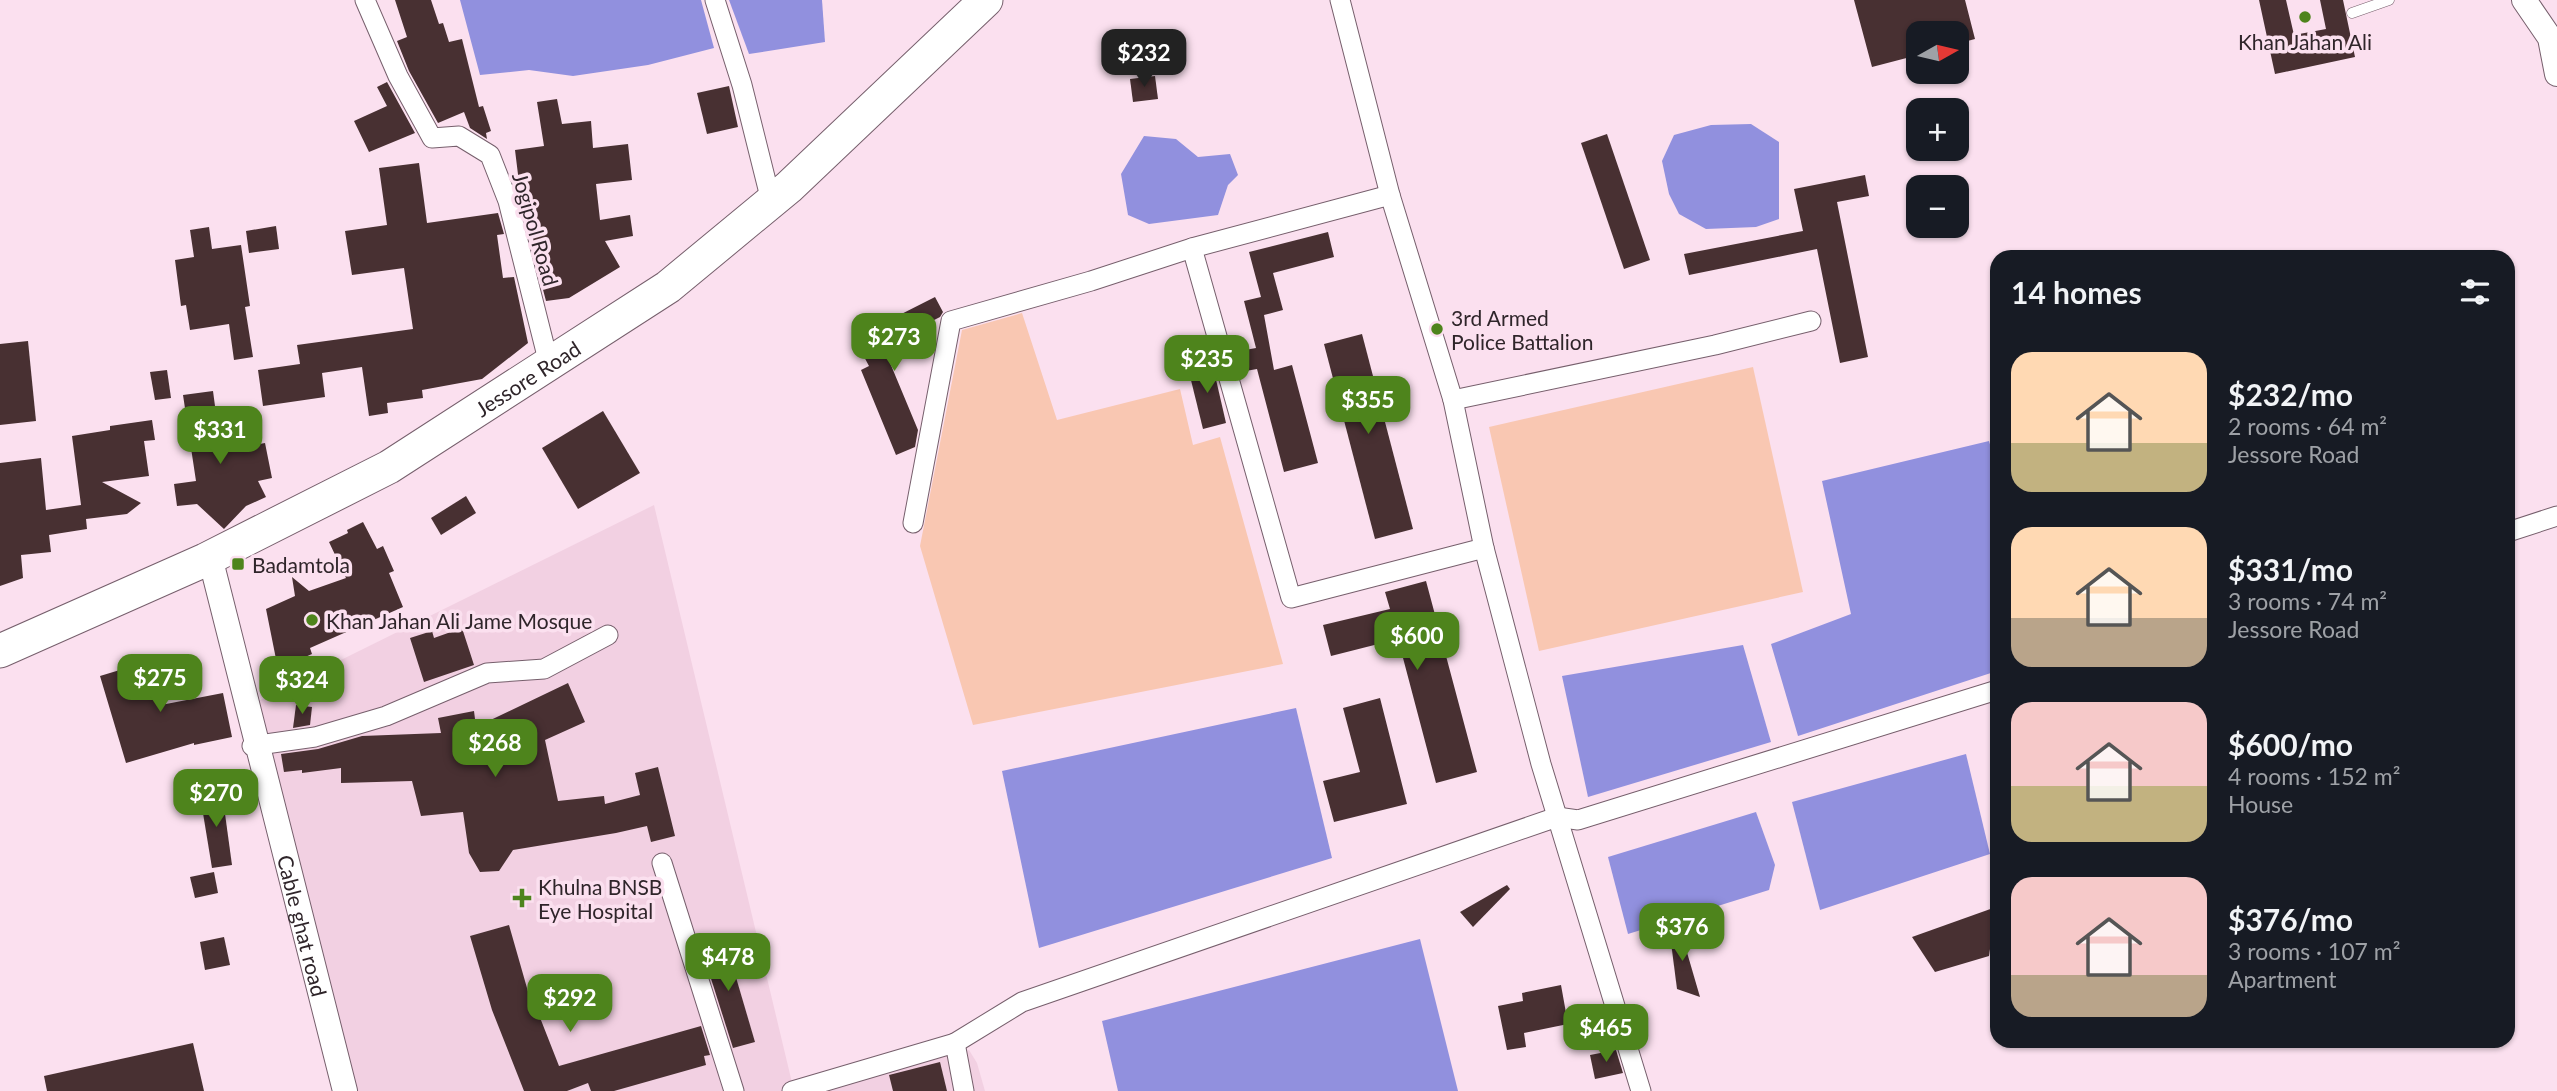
<!DOCTYPE html>
<meta charset="utf-8">
<style>
:root{--surface:#171b24;--page:#20242c;--text:#f1f3f6;--muted:#9ea1a6;--accent:#4e841c}
body{margin:0;font-family:Lato,sans-serif;background:var(--page);color:var(--text);height:100vh;display:flex;flex-direction:column;font-size:26px;white-space:nowrap}
*{box-sizing:border-box;margin:0}
p{font-size:23px;color:var(--muted)}
.icon{flex:none;width:38px;height:38px;fill:none;stroke:currentColor;stroke-width:2;stroke-linecap:round;stroke-linejoin:round}
.map{position:relative;flex:1;overflow:hidden}
.side{position:absolute;left:1990px;top:250px;width:525px;height:798px;display:flex;flex-direction:column;background:var(--surface);border-radius:21px;box-shadow:0 2px 5px #0004}
.side>*{flex:none}
.needle{width:46px;rotate:82deg}
.buttons{position:absolute;left:1906px;top:21px;display:grid;gap:14px}
.buttons a{display:grid;place-items:center;width:63px;height:63px;border-radius:14px;background:var(--surface);box-shadow:0 2px 5px #0004;font-size:35px}
.price{position:absolute;translate:-50% -60px;padding:0 16px;border-radius:14px;background:var(--accent);color:#fff;font-size:23px;line-height:46px;filter:drop-shadow(0 2px 4px #0008)}
.price::after{content:'';position:absolute;left:50%;top:42px;width:21px;height:16px;margin-left:-10px;background:inherit;clip-path:polygon(0 0,100% 0,50% 100%)}
.price.active{background:#222;color:#fff}
ul{padding:0;list-style:none}
li{display:flex;align-items:center;gap:21px;height:175px;padding:0 21px}
li span{display:grid;place-items:center;flex:none;width:196px;height:140px;border-radius:21px;color:#555}
li>.icon{margin-inline-start:auto}
span .icon{width:84px;height:84px;fill:#fffc;stroke-width:1}
li b{font-size:30px}
h2{display:flex;justify-content:space-between;align-items:center;height:84px;padding:0 21px;font-size:30px}
.map>svg:first-child{display:block}
.built{fill:#f2d0e2}
.green{fill:#f9c7b2}
.water{fill:#9190de}
.building{fill:#483032}
.lines{fill:none;stroke-linecap:round;stroke-linejoin:round}
.service-casing{stroke:#765f6c;stroke-width:11}
.minor-casing{stroke:#765f6c;stroke-width:21}
.tertiary-casing{stroke:#765f6c;stroke-width:26}
.trunk-casing{stroke:#765f6c;stroke-width:35}
.service{stroke:#fff;stroke-width:10}
.minor{stroke:#fff;stroke-width:19}
.tertiary{stroke:#fff;stroke-width:24}
.trunk{stroke:#fff;stroke-width:33}
.poi-dot{fill:#4e841c;stroke:#fbe0ef;stroke-width:2.5}
.labels{text-anchor:middle;dominant-baseline:central;stroke-width:7;stroke-linejoin:round;paint-order:stroke}
.poi-label{font-size:21px;fill:#2f252a;stroke:#fbe0ef;text-anchor:start}
.street-label{font-size:21px;fill:#2f252a;stroke:#fbe0ef}
</style>
<div class="map">
<svg width="2557" height="1091" viewBox="0 0 2557 1091">
<rect width="100%" height="100%" fill="#fbe0ef"/>
<!-- built -->
<g class="built">
<polygon points="654,505 794,1091 345,1091 248,706"/>
<polygon points="969,1050 977,1063 985,1091 822,1091"/>
</g>
<!-- green -->
<g class="green">
<polygon points="1022,313 1057,420 1180,389 1193,445 1220,437 1283,664 973,725 920,546 962,330"/>
<polygon points="1753,367 1803,592 1539,651 1489,427"/>
</g>
<!-- water -->
<g class="water">
<polygon points="460,0 701,0 714,48 648,65 573,76 529,70 480,75"/>
<polygon points="729,0 822,0 825,42 749,54"/>
<polygon points="1751,124 1779,142 1779,219 1756,227 1706,229 1679,214 1669,194 1662,161 1674,135 1711,125"/>
<polygon points="1144,136 1176,139 1198,157 1230,154 1238,175 1228,185 1218,215 1149,224 1128,215 1121,174"/>
<polygon points="1989,441 1997,468 1997,671 1798,736 1771,644 1851,614 1822,481"/>
<polygon points="1743,645 1771,742 1588,797 1562,676"/>
<polygon points="1296,708 1332,858 1039,948 1002,771"/>
<polygon points="1966,754 1990,854 1820,910 1792,802"/>
<polygon points="1756,812 1775,865 1769,890 1628,934 1608,857"/>
<polygon points="1420,939 1458,1091 1118,1091 1102,1021"/>
</g>
<!-- building -->
<g class="building">
<polygon points="395,0 431,0 439,24 443,23 449,42 462,39 479,107 483,106 491,131 486,133 487,139 470,128 464,112 438,123 409,71 397,41 407,37"/>
<polygon points="1854,0 1965,0 1975,39 1956,44 1956,33 1918,33 1918,55 1872,67"/>
<polygon points="2259,0 2286,0 2294,35 2326,29 2320,0 2343,0 2355,57 2275,74"/>
<polygon points="1155,76 1158,99 1133,102 1130,79"/>
<polygon points="387,82 415,133 369,152 354,121 387,106 377,87"/>
<polygon points="729,86 738,127 707,134 697,93"/>
<polygon points="557,99 562,124 591,121 593,148 628,144 632,180 596,184 600,220 630,215 633,236 605,241 620,267 569,298 546,301 537,267 532,230 528,231 522,207 515,150 544,146 537,102"/>
<polygon points="1607,134 1650,260 1624,269 1581,143"/>
<polygon points="419,163 427,223 498,213 504,234 497,235 503,278 514,277 528,343 482,379 422,390 423,398 387,403 388,413 369,416 362,367 322,373 325,397 263,406 258,370 300,364 297,345 413,329 404,268 352,275 345,231 387,225 379,168"/>
<polygon points="1865,175 1869,196 1837,202 1868,357 1840,363 1817,249 1689,275 1684,254 1803,231 1794,189"/>
<polygon points="276,226 279,249 249,253 246,231"/>
<polygon points="209,227 212,249 241,245 250,306 245,307 253,357 234,360 229,324 190,330 186,305 181,306 175,260 194,257 190,230"/>
<polygon points="1328,232 1334,257 1273,273 1283,310 1264,315 1274,370 1292,365 1318,463 1284,472 1257,369 1240,372 1234,352 1256,348 1244,301 1261,297 1249,252"/>
<polygon points="935,297 943,312 940,317 883,346 918,430 915,447 896,455 861,370 869,366 854,338"/>
<polygon points="1362,334 1413,529 1375,539 1324,344"/>
<polygon points="28,341 36,421 0,425 0,344"/>
<polygon points="1212,362 1226,423 1203,429 1188,368"/>
<polygon points="167,370 171,398 155,400 150,372"/>
<polygon points="213,391 221,451 265,443 272,478 258,481 266,497 246,506 224,529 197,504 177,506 174,484 196,481 183,395"/>
<polygon points="603,411 640,473 578,509 542,448"/>
<polygon points="152,420 155,440 144,441 149,476 102,482 141,503 127,514 86,519 87,529 49,535 51,552 21,555 23,578 0,586 0,463 41,458 46,510 81,505 72,436 110,430 110,426"/>
<polygon points="466,496 476,513 441,535 431,518"/>
<polygon points="363,522 377,549 383,546 394,571 389,573 403,607 310,648 312,654 278,669 266,609 295,596 292,577 309,591 346,578 329,542 348,533 347,530"/>
<polygon points="1426,581 1477,772 1436,783 1398,639 1331,656 1323,625 1390,609 1385,592"/>
<polygon points="462,628 474,665 424,682 410,638 432,631 434,638"/>
<polygon points="153,660 166,704 223,693 232,737 194,745 194,743 126,763 100,676"/>
<polygon points="568,683 585,722 545,740 558,801 604,796 605,804 640,795 635,773 658,767 675,836 651,842 647,826 616,833 513,850 499,871 480,872 469,853 463,812 421,816 412,781 341,783 341,768 302,773 302,770 284,772 281,754 318,749 362,736 441,733 438,718 474,711 476,727"/>
<polygon points="1380,698 1407,804 1334,822 1323,781 1360,772 1343,708"/>
<polygon points="296,705 312,707 310,725 293,728"/>
<polygon points="222,792 232,865 212,868 200,795"/>
<polygon points="214,872 218,893 195,898 190,877"/>
<polygon points="1507,885 1510,889 1473,927 1460,912"/>
<polygon points="1996,907 1989,956 1935,972 1912,937"/>
<polygon points="509,925 535,1016 539,1015 559,1066 701,1026 710,1055 704,1056 706,1065 614,1091 591,1091 588,1083 567,1091 524,1091 492,1010 470,936"/>
<polygon points="1679,925 1700,997 1677,989 1669,927"/>
<polygon points="224,937 230,965 205,970 200,942"/>
<polygon points="725,940 755,1042 733,1048 701,947"/>
<polygon points="1561,985 1568,1024 1524,1033 1526,1047 1507,1050 1498,1006 1523,1001 1522,993"/>
<polygon points="193,1043 204,1091 47,1091 44,1076"/>
<polygon points="1616,1050 1623,1073 1595,1079 1590,1055"/>
<polygon points="940,1062 947,1091 893,1091 889,1075"/>
</g>
<g class="lines">
<defs>
<polyline id="service" points="2352,13 2389,0"/>
<g id="minor">
<polyline points="365,0 398,76 432,138 459,136 490,155 508,201 549,364"/>
<polyline points="715,0 742,85 771,201"/>
<polyline points="1340,0 1390,195 1453,400 1484,548 1541,764 1641,1091"/>
<polyline points="1192,248 1291,598 1484,548"/>
<polyline points="1453,400 1715,345 1811,321"/>
<polyline points="913,523 951,321 1091,281 1192,248 1390,195"/>
<polyline points="2508,532 2557,516"/>
<polyline points="252,746 315,737 386,716 487,673 544,669 608,635"/>
<polyline points="662,863 734,1091"/>
<polyline points="955,1043 1022,1002 1557,817 1578,820 1997,690"/>
<polyline points="792,1091 955,1043 964,1091"/>
</g>
<g id="tertiary">
<polyline points="2524,0 2550,38 2557,74"/>
<path id="s1" d="M210,557L345,1091"/>
</g>
<g id="trunk">
<path id="s2" d="M0,651L205,560L389,467L668,287L789,187L986,0"/>
</g>
</defs>
<!-- service casing -->
<use href="#service" class="service-casing"/>
<!-- minor casing -->
<use href="#minor" class="minor-casing"/>
<!-- tertiary casing -->
<use href="#tertiary" class="tertiary-casing"/>
<!-- trunk casing -->
<use href="#trunk" class="trunk-casing"/>
<!-- service -->
<use href="#service" class="service"/>
<!-- minor -->
<use href="#minor" class="minor"/>
<!-- tertiary -->
<use href="#tertiary" class="tertiary"/>
<!-- trunk -->
<use href="#trunk" class="trunk"/>
</g>
<!-- markers -->
<g class="poi-dot">
<circle cx="2305" cy="17" r="7"/>
<circle cx="1437" cy="329" r="7"/>
<rect x="231" y="557" width="14" height="14" rx="3.5"/>
<circle cx="312" cy="620" r="7"/>
<path d="M518.5 887.5h7v7h7v7h-7v7h-7v-7h-7v-7h7z"/>
</g>
<g class="labels">
<!-- poi labels -->
<g class="poi-label">
<text x="2305" y="41" text-anchor="middle">Khan Jahan Ali</text>
<text x="1451" y="317">3rd Armed<tspan x="1451" dy="24">Police Battalion</tspan></text>
<text x="252" y="564">Badamtola</text>
<text x="326" y="620">Khan Jahan Ali Jame Mosque</text>
<text x="538" y="886">Khulna BNSB<tspan x="538" dy="24">Eye Hospital</tspan></text>
</g>
<!-- street labels -->
<g class="street-label">
<text transform="translate(536 229) rotate(74)">Jogipol Road</text>
<text stroke="none"><textPath href="#s2" startOffset="595">Jessore Road</textPath></text>
<text stroke="none"><textPath href="#s1" startOffset="380">Cable ghat road</textPath></text>
</g>
</g>
</svg>
<div class="buttons">
<a><svg class="needle" viewBox="-14 -14 28 28"><path d="M0-13l5 13h-10z" fill="#e53935"/><path d="M0 13l5-13h-10z" fill="#9ea1a6"/></svg></a>
<a>+</a>
<a>−</a>
</div>
<b class="price active" style="left:1144px;top:89px">$232</b>
<b class="price" style="left:894px;top:373px">$273</b>
<b class="price" style="left:1207px;top:395px">$235</b>
<b class="price" style="left:1368px;top:436px">$355</b>
<b class="price" style="left:220px;top:466px">$331</b>
<b class="price" style="left:1417px;top:672px">$600</b>
<b class="price" style="left:160px;top:714px">$275</b>
<b class="price" style="left:302px;top:716px">$324</b>
<b class="price" style="left:495px;top:779px">$268</b>
<b class="price" style="left:216px;top:829px">$270</b>
<b class="price" style="left:1682px;top:963px">$376</b>
<b class="price" style="left:728px;top:993px">$478</b>
<b class="price" style="left:570px;top:1034px">$292</b>
<b class="price" style="left:1606px;top:1064px">$465</b>
<section class="side">
<h2>14 homes<svg class="icon" aria-label="filters" viewBox="0 0 24 24"><path d="M4 7h16M4 17h16"/><circle cx="9" cy="7" r="2"/><circle cx="15" cy="17" r="2"/></svg></h2>
<ul>
<li><span style="background:linear-gradient(#ffd9b3 65%,#c2b280 0)"><svg class="icon" aria-label="home" viewBox="0 0 24 24"><path d="M3 11l9-7 9 7M6 9v11h12V9"/></svg></span><div><b>$232/mo</b><p>2 rooms · 64 m²</p><p>Jessore Road</p></div></li>
<li><span style="background:linear-gradient(#ffd9b3 65%,#b9a48a 0)"><svg class="icon" aria-label="home" viewBox="0 0 24 24"><path d="M3 11l9-7 9 7M6 9v11h12V9"/></svg></span><div><b>$331/mo</b><p>3 rooms · 74 m²</p><p>Jessore Road</p></div></li>
<li><span style="background:linear-gradient(#f6c9c9 60%,#c2b280 0)"><svg class="icon" aria-label="home" viewBox="0 0 24 24"><path d="M3 11l9-7 9 7M6 9v11h12V9"/></svg></span><div><b>$600/mo</b><p>4 rooms · 152 m²</p><p>House</p></div></li>
<li><span style="background:linear-gradient(#f6c9c9 70%,#b9a48a 0)"><svg class="icon" aria-label="home" viewBox="0 0 24 24"><path d="M3 11l9-7 9 7M6 9v11h12V9"/></svg></span><div><b>$376/mo</b><p>3 rooms · 107 m²</p><p>Apartment</p></div></li>
</ul>
</section>
</div>
